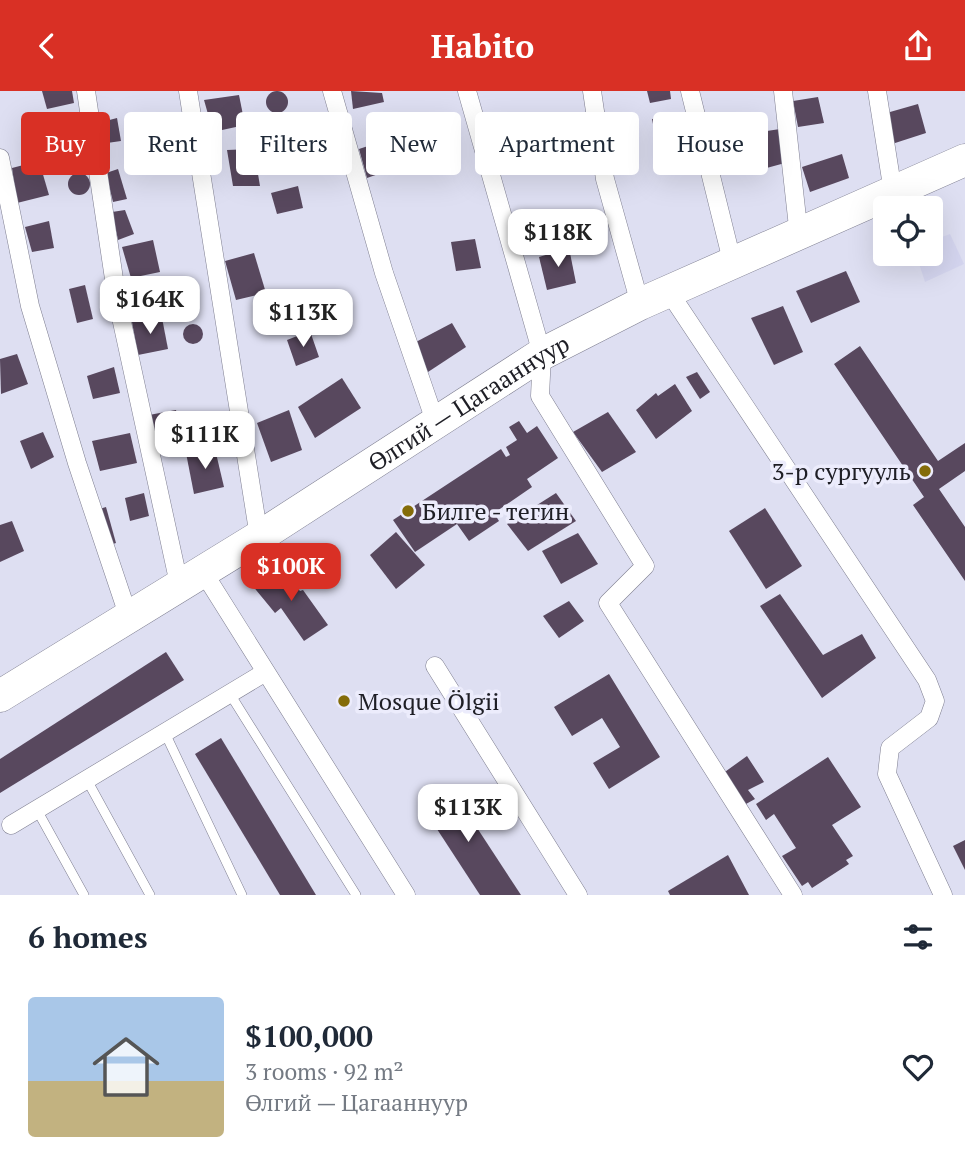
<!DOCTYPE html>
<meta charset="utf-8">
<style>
:root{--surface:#fff;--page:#f2f2f3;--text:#1f2937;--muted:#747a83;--line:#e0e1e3;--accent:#d93025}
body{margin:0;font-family:"PT Serif",serif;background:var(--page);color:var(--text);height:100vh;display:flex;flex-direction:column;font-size:26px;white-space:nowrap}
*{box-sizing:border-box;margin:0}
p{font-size:23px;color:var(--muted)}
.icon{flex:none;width:38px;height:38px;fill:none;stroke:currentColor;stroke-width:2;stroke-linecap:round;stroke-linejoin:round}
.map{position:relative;height:804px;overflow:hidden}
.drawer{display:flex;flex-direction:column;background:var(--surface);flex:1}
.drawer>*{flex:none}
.banner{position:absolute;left:21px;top:21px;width:924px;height:63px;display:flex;gap:14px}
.fabs{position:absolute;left:873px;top:105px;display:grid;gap:14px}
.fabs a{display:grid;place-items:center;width:70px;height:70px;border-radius:7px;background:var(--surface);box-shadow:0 7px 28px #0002;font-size:35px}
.price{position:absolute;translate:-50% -60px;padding:0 16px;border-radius:14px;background:#fff;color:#222;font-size:23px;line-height:46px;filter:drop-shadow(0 2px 4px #0008)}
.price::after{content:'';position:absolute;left:50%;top:42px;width:21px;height:16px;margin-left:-10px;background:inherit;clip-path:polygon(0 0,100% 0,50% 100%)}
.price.active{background:var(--accent);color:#fff}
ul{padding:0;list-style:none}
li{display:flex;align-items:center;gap:21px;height:175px;padding:0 28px}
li+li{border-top:2px solid var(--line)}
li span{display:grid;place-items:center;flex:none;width:196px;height:140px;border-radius:7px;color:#555}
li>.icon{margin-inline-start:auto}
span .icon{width:84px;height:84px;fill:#fffc;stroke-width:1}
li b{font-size:30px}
h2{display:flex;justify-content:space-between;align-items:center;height:84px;padding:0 28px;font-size:30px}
.chip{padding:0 24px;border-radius:7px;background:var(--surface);box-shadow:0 7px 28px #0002;font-size:24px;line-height:63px}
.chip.active{background:var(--accent);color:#fff}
header{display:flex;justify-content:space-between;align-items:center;height:91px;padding:0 28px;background:var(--accent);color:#fff;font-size:32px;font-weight:700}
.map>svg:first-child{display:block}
.built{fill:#d4d5ef}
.building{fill:#58485e}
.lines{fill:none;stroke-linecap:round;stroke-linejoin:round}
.lane-casing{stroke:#7e7e90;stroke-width:10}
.street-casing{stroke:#7e7e90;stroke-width:19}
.highway-casing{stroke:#7e7e90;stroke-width:33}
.lane{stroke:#fff;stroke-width:9}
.street{stroke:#fff;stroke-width:18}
.highway{stroke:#fff;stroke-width:32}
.poi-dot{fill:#846c09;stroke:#ececfc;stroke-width:2.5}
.labels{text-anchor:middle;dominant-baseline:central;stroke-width:7;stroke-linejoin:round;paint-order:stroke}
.street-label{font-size:24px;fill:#1e1e25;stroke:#ececfc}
.poi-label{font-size:24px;fill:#1e1e25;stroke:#ececfc;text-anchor:start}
</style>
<header><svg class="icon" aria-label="back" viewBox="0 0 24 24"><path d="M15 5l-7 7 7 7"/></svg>Habito<svg class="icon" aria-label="share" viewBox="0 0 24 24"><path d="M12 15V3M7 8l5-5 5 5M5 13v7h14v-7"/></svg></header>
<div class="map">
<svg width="965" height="804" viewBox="0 0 965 804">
<rect width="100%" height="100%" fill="#dedff2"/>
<!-- built -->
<polygon class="built" points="950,143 964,173 925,191 916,163 931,163 931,150"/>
<!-- building -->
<g class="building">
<circle cx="277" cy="11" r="11"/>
<polygon points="42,0 72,0 74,12 47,18"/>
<polygon points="351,0 382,2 384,11 353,18"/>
<polygon points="647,0 670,0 671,8 650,12"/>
<polygon points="239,4 245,34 213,41 204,9"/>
<polygon points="818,6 824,32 798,36 793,10"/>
<polygon points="918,13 926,42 892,53 883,23"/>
<polygon points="677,25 684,68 662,77 652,28"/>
<polygon points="117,27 121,50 100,53 98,32"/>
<polygon points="580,32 585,57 546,65 541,40"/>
<polygon points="780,38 785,72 756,80 748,43"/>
<polygon points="377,52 384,81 367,87 359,58"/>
<polygon points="252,58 263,63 266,82 258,83 260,95 233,95 227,59"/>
<polygon points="842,63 849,87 810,101 802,76"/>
<polygon points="39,70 49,104 17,112 12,77"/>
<polygon points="118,78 127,108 113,111 106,82"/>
<circle cx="79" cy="93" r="11"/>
<polygon points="298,95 303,117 277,123 271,102"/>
<polygon points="125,119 134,143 118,149 112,121"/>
<polygon points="49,130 54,157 32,161 25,136"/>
<polygon points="475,148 481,177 456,180 451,151"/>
<polygon points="153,149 160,181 131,187 122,156"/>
<polygon points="569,157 576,192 547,199 539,166"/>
<polygon points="254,162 266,202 236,209 225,170"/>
<polygon points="846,180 860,211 811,232 796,200"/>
<polygon points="85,194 93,228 77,232 69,198"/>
<polygon points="308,204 317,232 291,241 286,228 293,223 288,210"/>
<polygon points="783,215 803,261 774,274 751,227"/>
<polygon points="162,227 168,258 138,264 132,231"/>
<polygon points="452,232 466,256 428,281 414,252"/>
<circle cx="193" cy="243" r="10"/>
<polygon points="310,240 319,266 296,275 287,249"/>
<polygon points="860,255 938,370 965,352 965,380 939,398 965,436 965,490 913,414 924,406 834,273"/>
<polygon points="17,263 28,293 1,303 0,268"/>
<polygon points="114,276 120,302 93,308 87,285"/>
<polygon points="697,281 710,301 700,308 686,286"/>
<polygon points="342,287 361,317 315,347 298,316"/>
<polygon points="675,293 692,320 656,348 636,319 656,302 658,305"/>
<polygon points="176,319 184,352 154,361 149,324"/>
<polygon points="289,319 302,359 271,371 257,332"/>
<polygon points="608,321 636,361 602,381 573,341"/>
<polygon points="519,330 527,342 537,335 558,367 527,388 532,396 494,422 499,430 469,450 457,433 415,461 393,429 501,358 506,366 510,364 506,356 517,349 509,336"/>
<polygon points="43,341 54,366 31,378 20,350"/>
<polygon points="130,342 137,372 100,380 92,350"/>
<polygon points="215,358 224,396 194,403 186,362"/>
<polygon points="144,402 149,425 130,430 125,407"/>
<polygon points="556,402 576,430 528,460 507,433"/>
<polygon points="106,416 116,452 110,454 96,419"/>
<polygon points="765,417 802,475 766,498 729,440"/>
<polygon points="12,430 24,460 0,471 0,434"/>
<polygon points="396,441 425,474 396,498 370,464"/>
<polygon points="578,442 598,473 561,493 542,460"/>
<polygon points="279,476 300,500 303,499 328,534 304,550 281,517 275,522 252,494"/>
<polygon points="780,503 823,564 862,543 876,567 822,607 760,515"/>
<polygon points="569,510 584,530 559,547 543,525"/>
<polygon points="166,561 184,589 0,702 0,668"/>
<polygon points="609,583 660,666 609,698 593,672 620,656 602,627 572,645 554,616"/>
<polygon points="221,647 316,804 280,804 195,663"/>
<polygon points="747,665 764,691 748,699 755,708 746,713 722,683"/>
<polygon points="828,666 861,716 832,734 853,765 846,769 849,773 812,797 808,791 802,795 782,765 796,757 774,723 766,729 756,713"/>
<polygon points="449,694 521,804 480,804 420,712"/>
<polygon points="965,749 965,779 953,755"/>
<polygon points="728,764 749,804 670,804 668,800"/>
</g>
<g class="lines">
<defs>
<g id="lane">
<polyline points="230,603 356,804"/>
<polyline points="165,642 242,804"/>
<polyline points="87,689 150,804"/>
<polyline points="37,719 84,804"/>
</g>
<g id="street">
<polyline points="86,0 117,208 179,493"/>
<polyline points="188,0 259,446"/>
<polyline points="332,0 384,182 435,330"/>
<polyline points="467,0 542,263 540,305 645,475 608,512 793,804"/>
<polyline points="592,0 605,88 640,213"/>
<polyline points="690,0 732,170"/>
<polyline points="783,0 799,145"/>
<polyline points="877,0 893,101"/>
<polyline points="0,67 30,215 77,372 128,524"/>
<polyline points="669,201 927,589 935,610 929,627 890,657 887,683 943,804"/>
<polyline points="202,479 406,804"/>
<polyline points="435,575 578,804"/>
<polyline points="11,734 264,582"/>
</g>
<g id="highway">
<path id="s1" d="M0,605L259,446L542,263L640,213L965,69"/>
</g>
</defs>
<!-- lane casing -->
<use href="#lane" class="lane-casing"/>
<!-- street casing -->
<use href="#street" class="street-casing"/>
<!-- highway casing -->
<use href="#highway" class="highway-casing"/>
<!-- lane -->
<use href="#lane" class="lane"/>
<!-- street -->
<use href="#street" class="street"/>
<!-- highway -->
<use href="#highway" class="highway"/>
</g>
<!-- markers -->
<g class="poi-dot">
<circle cx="925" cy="380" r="7"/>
<circle cx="408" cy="420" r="7"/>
<circle cx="344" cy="610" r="7"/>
</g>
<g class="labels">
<!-- street labels -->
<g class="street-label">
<text stroke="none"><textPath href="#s1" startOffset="553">Өлгий — Цагааннуур</textPath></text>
</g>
<!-- poi labels -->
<g class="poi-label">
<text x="911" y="380" text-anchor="end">3-р сургууль</text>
<text x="422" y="420">Билге - тегин</text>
<text x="358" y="610">Mosque Ölgii</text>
</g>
</g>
</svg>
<div class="fabs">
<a><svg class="icon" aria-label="locate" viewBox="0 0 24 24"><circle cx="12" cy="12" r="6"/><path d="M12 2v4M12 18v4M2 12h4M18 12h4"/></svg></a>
</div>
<b class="price" style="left:558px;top:178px">$118K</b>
<b class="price" style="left:150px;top:245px">$164K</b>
<b class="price" style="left:303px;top:258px">$113K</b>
<b class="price" style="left:205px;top:380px">$111K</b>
<b class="price active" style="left:291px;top:512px">$100K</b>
<b class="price" style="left:468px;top:753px">$113K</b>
<div class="banner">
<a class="chip active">Buy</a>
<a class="chip">Rent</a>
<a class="chip">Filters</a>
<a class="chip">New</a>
<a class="chip">Apartment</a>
<a class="chip">House</a>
</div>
</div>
<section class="drawer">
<h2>6 homes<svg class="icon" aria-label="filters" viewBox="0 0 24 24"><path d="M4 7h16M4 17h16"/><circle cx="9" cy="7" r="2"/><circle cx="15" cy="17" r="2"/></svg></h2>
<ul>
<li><span style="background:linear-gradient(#a9c7e8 60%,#c2b280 0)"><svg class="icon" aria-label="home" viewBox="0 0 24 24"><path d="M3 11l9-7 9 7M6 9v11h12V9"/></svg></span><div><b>$100,000</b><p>3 rooms · 92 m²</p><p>Өлгий — Цагааннуур</p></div><svg class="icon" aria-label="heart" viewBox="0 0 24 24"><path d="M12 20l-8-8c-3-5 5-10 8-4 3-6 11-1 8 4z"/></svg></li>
</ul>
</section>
